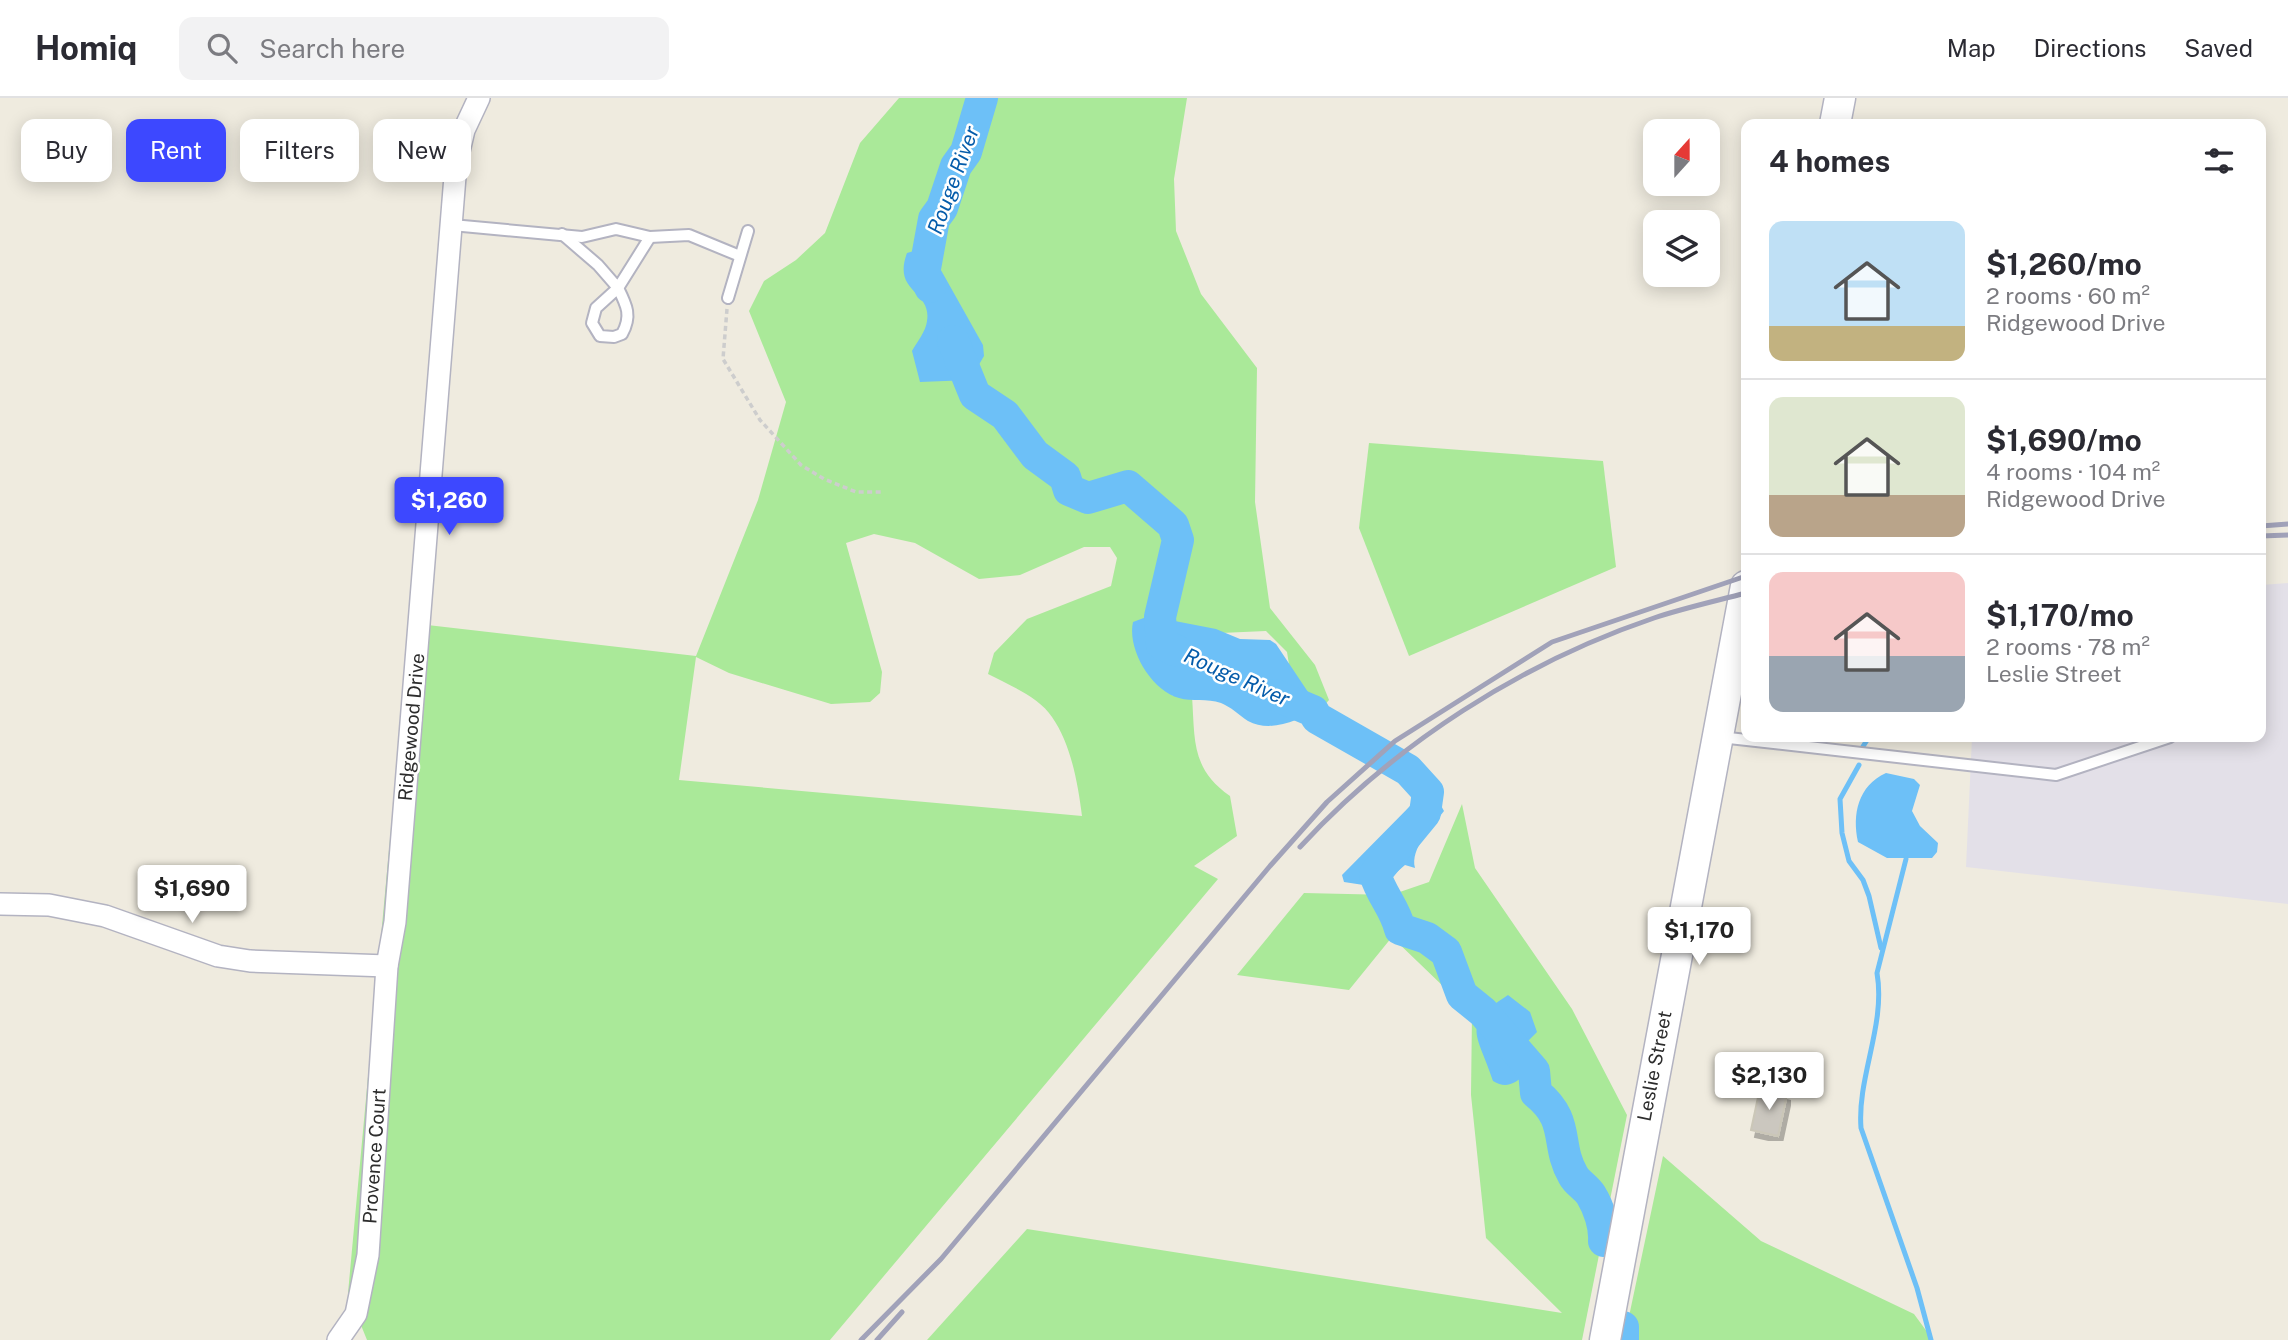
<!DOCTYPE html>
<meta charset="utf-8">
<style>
:root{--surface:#fff;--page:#f2f2f3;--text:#2b2b33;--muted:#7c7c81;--line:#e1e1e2;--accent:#3d48ff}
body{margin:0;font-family:"Public Sans",sans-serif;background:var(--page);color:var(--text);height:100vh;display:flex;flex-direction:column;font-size:26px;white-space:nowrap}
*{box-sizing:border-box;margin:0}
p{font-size:23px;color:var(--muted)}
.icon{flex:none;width:38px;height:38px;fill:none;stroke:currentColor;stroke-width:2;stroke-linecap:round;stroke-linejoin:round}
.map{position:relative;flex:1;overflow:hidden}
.drawer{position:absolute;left:1741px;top:21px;width:525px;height:623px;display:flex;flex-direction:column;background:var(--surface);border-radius:14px;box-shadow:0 4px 18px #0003}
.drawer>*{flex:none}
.hud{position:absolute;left:21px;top:21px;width:665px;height:63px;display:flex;gap:14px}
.needle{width:46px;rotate:21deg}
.buttons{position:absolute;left:1643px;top:21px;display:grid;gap:14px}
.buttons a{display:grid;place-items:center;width:77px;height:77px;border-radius:14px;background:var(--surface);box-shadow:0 4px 18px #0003;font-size:35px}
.price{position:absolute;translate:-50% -60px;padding:0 16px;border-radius:7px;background:#fff;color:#222;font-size:23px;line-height:46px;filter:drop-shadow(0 2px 4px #0008)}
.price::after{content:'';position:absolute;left:50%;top:42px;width:21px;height:16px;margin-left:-10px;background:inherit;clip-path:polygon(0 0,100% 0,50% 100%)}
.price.on{background:var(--accent);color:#fff}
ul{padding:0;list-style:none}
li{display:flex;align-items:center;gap:21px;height:175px;padding:0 28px}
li+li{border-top:2px solid var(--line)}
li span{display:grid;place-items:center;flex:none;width:196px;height:140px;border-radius:14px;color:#555}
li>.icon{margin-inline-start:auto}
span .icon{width:84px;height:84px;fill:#fffc;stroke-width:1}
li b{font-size:30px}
h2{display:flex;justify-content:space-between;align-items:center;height:84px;padding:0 28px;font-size:30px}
.pill{padding:0 24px;border-radius:14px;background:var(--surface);box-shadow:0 4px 18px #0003;font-size:24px;line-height:63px}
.pill.on{background:var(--accent);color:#fff}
header{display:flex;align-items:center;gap:42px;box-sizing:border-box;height:98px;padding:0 35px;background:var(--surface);border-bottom:2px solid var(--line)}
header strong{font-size:33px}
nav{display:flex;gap:38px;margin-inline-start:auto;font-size:24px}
.search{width:490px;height:63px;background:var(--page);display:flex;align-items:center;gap:18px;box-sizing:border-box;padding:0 24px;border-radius:14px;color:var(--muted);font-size:26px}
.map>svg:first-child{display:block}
.industrial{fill:#e3e0e8}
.green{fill:#aae999;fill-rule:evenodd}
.water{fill:#6dc0f7}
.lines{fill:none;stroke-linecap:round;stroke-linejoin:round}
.stream{stroke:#6dc0f7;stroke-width:5}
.river{stroke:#6dc0f7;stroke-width:32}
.building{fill:#cbc7bf;stroke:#cbc7b8;stroke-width:2;filter:url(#shadow)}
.lane-casing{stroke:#b3b3c1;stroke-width:14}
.street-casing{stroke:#b3b3c1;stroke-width:24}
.secondary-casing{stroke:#b3b3c1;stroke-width:33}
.path{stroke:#cdcdcd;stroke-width:3.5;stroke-dasharray:5 3.5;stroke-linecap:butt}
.lane{stroke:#fff;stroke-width:10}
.street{stroke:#fff;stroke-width:21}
.secondary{stroke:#fff;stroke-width:30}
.rail{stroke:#a1a2b9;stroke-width:5}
.labels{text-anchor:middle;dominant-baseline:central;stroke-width:5;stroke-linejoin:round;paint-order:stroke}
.street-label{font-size:19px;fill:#2d2d2d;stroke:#fff}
.water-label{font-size:21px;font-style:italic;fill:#055caa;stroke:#fff}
</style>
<header>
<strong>Homiq</strong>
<div class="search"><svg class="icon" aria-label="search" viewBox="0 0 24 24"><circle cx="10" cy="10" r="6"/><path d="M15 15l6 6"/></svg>Search here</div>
<nav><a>Map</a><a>Directions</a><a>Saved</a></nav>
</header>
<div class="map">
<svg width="2288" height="1242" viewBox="0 0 2288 1242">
<defs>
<filter id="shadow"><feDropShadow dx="4" dy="7" stdDeviation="0" flood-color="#0004"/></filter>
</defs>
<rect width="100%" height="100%" fill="#efebdf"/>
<!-- industrial -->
<polygon class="industrial" points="2288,485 2288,806 1966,769 1972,639 2261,639 2261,487"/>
<!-- green -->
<g class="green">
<path d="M899,0H1187L1174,81L1176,133L1201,196L1257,270L1255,404L1270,510L1315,567L1329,602L1315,618L1291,579L1287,554L1266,533L1198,536L1151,557L1173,598H1192C1195,642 1191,671 1230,698L1237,738L1194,768L1218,781L830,1242H367L348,1195L410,525L696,558L758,402L786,304L749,213L764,183L796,162L825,135L860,45ZM874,436L915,445L979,481L1020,477L1084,449H1110L1117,460L1111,488L1027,521L994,555L988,576C1009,587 1039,599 1052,619C1071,646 1078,686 1082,718L679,682L696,559L729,575L831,606L870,604L880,595L882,574L846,445Z"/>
<polygon points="1369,345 1603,363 1616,469 1409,558 1359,430"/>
<polygon points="1462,706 1475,770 1572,911 1627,1017 1582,1242 927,1242 1027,1131 1562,1215 1486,1140 1471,997 1472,916 1392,839 1349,892 1237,877 1304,795 1391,797 1429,784"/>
<polygon points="1663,1058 1761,1143 1914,1216 1933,1242 1624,1242"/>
</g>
<!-- water -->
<g class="water">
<path d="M928,149L983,247L984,258L970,282L920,284L912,253C917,244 926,233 927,223C932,192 892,195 907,155Z"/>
<path d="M1149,518L1216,531L1240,541L1270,542L1276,546L1318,609C1300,623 1270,635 1248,623C1239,617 1231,609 1221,605C1207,600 1192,604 1179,600C1151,592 1127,551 1133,524Z"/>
<path d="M1886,675L1914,681L1920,687L1912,713L1920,728L1938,745L1937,754L1932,760H1887L1858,744C1852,716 1858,688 1886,675Z"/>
<path d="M1433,693L1444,713C1432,729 1410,750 1415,770L1405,767L1375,793L1370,788L1344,784L1342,777L1418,700Z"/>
<path d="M1508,897L1530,914L1537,934L1528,943L1531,972C1518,982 1509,993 1493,983C1477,934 1460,928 1508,897Z"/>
</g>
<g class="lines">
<!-- stream -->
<g class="stream">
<polyline points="1862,650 1869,639"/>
<polyline points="1859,667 1840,701 1842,735 1849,763 1863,782 1869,798 1881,850"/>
<path d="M1906,761L1877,875C1886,927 1857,979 1861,1030L1917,1190L1931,1242"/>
</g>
<!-- river -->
<g class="river">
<polyline points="930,189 924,176 934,121 942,110 956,68 966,54 982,0"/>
<polyline points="953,243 975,297 1005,317 1035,357 1065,379 1069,392 1088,400 1128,388 1173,427 1178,442 1160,519 1162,546 1177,553"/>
<path d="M1275,597L1313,613L1317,620L1408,672L1428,694L1425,715L1375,776C1381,797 1395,810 1400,831L1427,840L1446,854L1462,897L1483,914L1534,973L1536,995C1571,1023 1555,1046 1573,1077C1577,1085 1586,1089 1591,1097C1599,1110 1605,1129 1604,1143"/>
<polyline points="1623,1229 1623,1242"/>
</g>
</g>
<!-- building -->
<polygon class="building" points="1760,990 1787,996 1778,1038 1751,1032"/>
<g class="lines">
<defs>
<g id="lane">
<polyline points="452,127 582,139 616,131 650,139 689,137 740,158"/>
<polyline points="562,136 598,167 618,190 650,139"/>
<path d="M618,190C627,208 632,218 622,236L614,239L600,238L592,225L596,210Z"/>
<polyline points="728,200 748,133"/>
<polyline points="1720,639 2056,677 2170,639"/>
</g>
<g id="street">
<polyline points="0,806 49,807 105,818 218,858 250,863 387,868"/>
<polyline points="338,1242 356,1216 368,1157 387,868 395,824 456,66 464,32 479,0"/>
</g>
<g id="secondary">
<polyline points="1835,26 1840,0"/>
<polyline points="1605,1242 1746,488"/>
</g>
</defs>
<!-- lane casing -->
<use href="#lane" class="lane-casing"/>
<!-- street casing -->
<use href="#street" class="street-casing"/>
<!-- secondary casing -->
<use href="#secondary" class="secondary-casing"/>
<!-- path -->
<polyline class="path" points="727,211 723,261 760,322 801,367 824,381 856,394 883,394"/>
<!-- lane -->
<use href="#lane" class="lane"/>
<!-- street -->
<use href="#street" class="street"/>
<!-- secondary -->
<use href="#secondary" class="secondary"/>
<!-- rail -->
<g class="rail">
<polyline points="2261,428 2288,426"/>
<polyline points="2261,438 2288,437"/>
<path d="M1300,749C1395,646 1521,565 1654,520C1684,510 1716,503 1746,495"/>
<polyline points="861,1242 941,1161 1270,768 1327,704 1395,643 1552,544 1746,478"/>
<polyline points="877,1242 902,1214"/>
</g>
</g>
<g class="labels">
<!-- street labels -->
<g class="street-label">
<text transform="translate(411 629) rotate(-85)">Ridgewood Drive</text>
<text transform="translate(1654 968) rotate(-79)">Leslie Street</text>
<text transform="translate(374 1058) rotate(-86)">Provence Court</text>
</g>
<!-- water labels -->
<g class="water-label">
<text transform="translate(953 82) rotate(-70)">Rouge River</text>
<text transform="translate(1237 579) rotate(24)">Rouge River</text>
</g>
</g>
</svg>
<div class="buttons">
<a><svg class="needle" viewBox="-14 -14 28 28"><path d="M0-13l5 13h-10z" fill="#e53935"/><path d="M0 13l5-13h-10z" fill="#7c7c81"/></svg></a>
<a><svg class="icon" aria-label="layers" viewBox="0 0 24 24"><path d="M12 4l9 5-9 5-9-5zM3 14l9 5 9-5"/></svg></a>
</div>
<b class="price on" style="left:449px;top:439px">$1,260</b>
<b class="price" style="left:192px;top:827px">$1,690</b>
<b class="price" style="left:1699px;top:869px">$1,170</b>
<b class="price" style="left:1769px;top:1014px">$2,130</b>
<div class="hud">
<a class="pill">Buy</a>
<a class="pill on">Rent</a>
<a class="pill">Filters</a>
<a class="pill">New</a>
</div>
<section class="drawer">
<h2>4 homes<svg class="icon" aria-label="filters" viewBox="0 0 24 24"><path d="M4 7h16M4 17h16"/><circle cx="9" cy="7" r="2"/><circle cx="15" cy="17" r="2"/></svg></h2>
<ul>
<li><span style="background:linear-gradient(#bfe0f5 75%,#c2b280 0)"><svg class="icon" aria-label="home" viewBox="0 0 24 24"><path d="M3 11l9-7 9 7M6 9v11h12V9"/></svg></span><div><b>$1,260/mo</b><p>2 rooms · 60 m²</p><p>Ridgewood Drive</p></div></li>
<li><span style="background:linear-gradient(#dfe7d0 70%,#b9a48a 0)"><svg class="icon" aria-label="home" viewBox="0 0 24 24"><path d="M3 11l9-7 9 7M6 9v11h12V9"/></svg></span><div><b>$1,690/mo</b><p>4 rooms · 104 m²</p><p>Ridgewood Drive</p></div></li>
<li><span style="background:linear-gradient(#f6c9c9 60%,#9aa5b1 0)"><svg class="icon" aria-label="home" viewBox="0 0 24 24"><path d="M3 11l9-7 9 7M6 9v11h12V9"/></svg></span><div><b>$1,170/mo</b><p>2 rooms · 78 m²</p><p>Leslie Street</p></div></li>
</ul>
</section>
</div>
